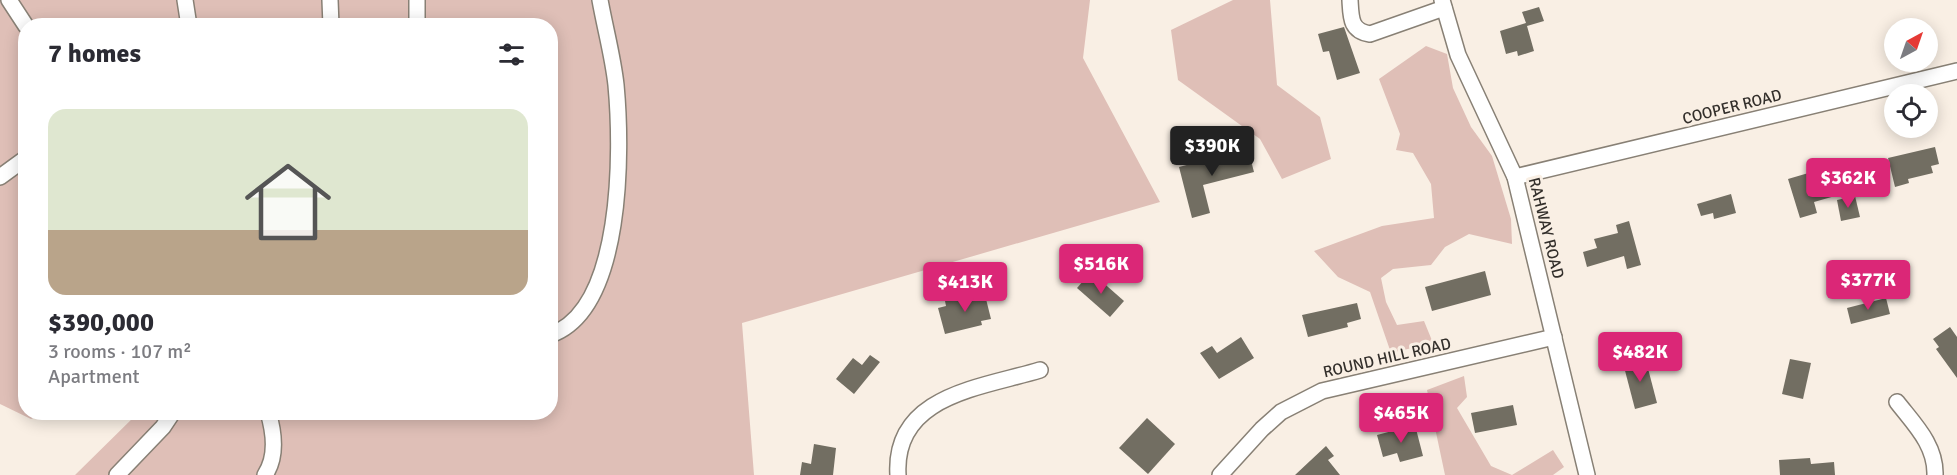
<!DOCTYPE html>
<meta charset="utf-8">
<style>
:root{--surface:#fff;--page:#f2f2f3;--text:#2b2b33;--muted:#7c7c81;--accent:#db2777}
body{margin:0;font-family:Signika,sans-serif;background:var(--page);color:var(--text);height:100vh;display:flex;flex-direction:column;font-size:22px;white-space:nowrap}
*{box-sizing:border-box;margin:0}
p{font-size:20px;color:var(--muted)}
.icon{flex:none;width:33px;height:33px;fill:none;stroke:currentColor;stroke-width:2;stroke-linecap:round;stroke-linejoin:round}
.map{position:relative;flex:1;overflow:hidden}
.side{position:absolute;left:18px;top:18px;width:540px;height:402px;display:flex;flex-direction:column;background:var(--surface);border-radius:24px;box-shadow:0 3px 15px #0003}
.side>*{flex:none}
.needle{width:39px;rotate:40deg}
.fabs{position:absolute;left:1884px;top:18px;display:grid;gap:12px}
.fabs a{display:grid;place-items:center;width:54px;height:54px;border-radius:50%;background:var(--surface);box-shadow:0 3px 15px #0003;font-size:30px}
.price{position:absolute;translate:-50% -51px;padding:0 14px;border-radius:6px;background:var(--accent);color:#fff;font-size:20px;line-height:39px;filter:drop-shadow(0 2px 3px #0008)}
.price::after{content:'';position:absolute;left:50%;top:36px;width:18px;height:14px;margin-left:-9px;background:inherit;clip-path:polygon(0 0,100% 0,50% 100%)}
.price.current{background:#222;color:#fff}
ul{padding:0;list-style:none}
li{display:grid;align-content:center;gap:12px;height:318px;padding:0 30px}
li span{display:grid;place-items:center;height:186px;border-radius:18px;color:#555}
li>.icon{margin-inline-start:auto}
span .icon{width:108px;height:108px;fill:#fffc;stroke-width:1}
li b{font-size:26px}
h2{display:flex;justify-content:space-between;align-items:center;height:72px;padding:0 30px;font-size:26px}
.map>svg:first-child{display:block}
.green{fill:#dfbfb7}
.building{fill:#726e62}
.lines{fill:none;stroke-linecap:round;stroke-linejoin:round}
.minor-casing{stroke:#888075;stroke-width:18}
.minor{stroke:#fff;stroke-width:15}
.labels{text-anchor:middle;dominant-baseline:central;stroke-width:6;stroke-linejoin:round;paint-order:stroke}
.street-label{font-size:16px;fill:#332f2b;stroke:#f9efe4}
</style>
<div class="map">
<svg width="1957" height="475" viewBox="0 0 1957 475">
<rect width="100%" height="100%" fill="#f9efe4"/>
<!-- green -->
<g class="green">
<polygon points="0,0 1090,0 1083,58 1160,202 742,323 754,475 75,475 138,413 550,412 550,26 26,26 26,412 45,413 31,419 0,404"/>
<polygon points="1233,0 1270,0 1277,85 1320,117 1331,159 1282,179 1260,139 1178,80 1171,30"/>
<polygon points="1426,46 1447,54 1453,88 1471,127 1492,156 1511,219 1512,244 1469,234 1445,247 1431,265 1393,269 1381,278 1386,302 1397,325 1424,321 1433,343 1391,353 1370,292 1338,277 1314,251 1382,226 1434,218 1431,184 1413,153 1396,150 1400,134 1379,79"/>
<polygon points="1464,376 1467,397 1457,408 1491,466 1512,475 1553,450 1564,467 1553,475 1445,475 1427,390"/>
</g>
<!-- building -->
<g class="building">
<polygon points="1539,7 1544,21 1527,26 1534,51 1518,56 1517,51 1506,54 1500,31 1526,23 1522,12"/>
<polygon points="1344,27 1360,73 1337,80 1329,51 1323,52 1318,34"/>
<polygon points="1935,147 1939,164 1931,166 1933,173 1908,179 1909,183 1895,187 1888,158"/>
<polygon points="1248,149 1254,172 1203,185 1210,213 1192,218 1179,167"/>
<polygon points="1822,169 1825,180 1836,177 1842,194 1814,202 1817,213 1800,218 1788,179"/>
<polygon points="1731,194 1736,213 1714,219 1713,213 1701,216 1697,204"/>
<polygon points="1855,196 1860,217 1841,221 1837,200"/>
<polygon points="1629,221 1641,265 1627,269 1624,256 1587,267 1583,252 1597,248 1594,239 1618,233 1616,225"/>
<polygon points="1485,271 1491,295 1432,311 1425,287"/>
<polygon points="1091,272 1124,301 1110,317 1077,288"/>
<polygon points="984,291 991,319 981,321 982,325 945,334 938,308 946,306 945,301"/>
<polygon points="1886,298 1890,314 1851,324 1847,308"/>
<polygon points="1357,303 1361,319 1347,323 1348,327 1308,337 1302,315"/>
<polygon points="1950,327 1957,337 1957,378 1936,349 1939,347 1933,339"/>
<polygon points="1241,337 1254,358 1219,379 1200,353 1212,346 1217,353"/>
<polygon points="870,355 880,362 854,394 836,379 853,358 862,365"/>
<polygon points="1645,357 1657,403 1635,409 1623,363"/>
<polygon points="1790,359 1811,363 1803,399 1782,394"/>
<polygon points="1513,405 1517,425 1475,433 1471,413"/>
<polygon points="1147,418 1175,444 1148,474 1119,448"/>
<polygon points="1415,425 1423,456 1400,462 1397,453 1383,457 1377,435"/>
<polygon points="814,444 836,448 833,475 800,475 802,462 811,464"/>
<polygon points="1326,446 1334,456 1328,460 1340,475 1295,475"/>
<polygon points="1810,458 1811,464 1834,462 1835,475 1780,475 1779,460"/>
</g>
<g class="lines">
<defs>
<g id="minor">
<polyline points="9,0 26,26"/>
<polyline points="185,0 189,26"/>
<polyline points="330,0 331,26"/>
<polyline points="417,0 417,26"/>
<path d="M1350,0C1351,17 1350,31 1370,34L1444,8"/>
<polyline points="1442,0 1458,55 1515,177 1587,475"/>
<polyline points="0,177 26,158"/>
<polyline points="1515,177 1957,71"/>
<path d="M550,335C624,310 622,149 616,85C613,57 605,28 600,0"/>
<path d="M1897,402C1914,424 1936,445 1935,475"/>
<polyline points="117,475 163,427 173,412"/>
<path d="M265,475C277,457 274,432 268,412"/>
<path d="M898,475C893,395 981,388 1040,370"/>
<polyline points="1220,475 1262,429 1281,412 1322,391 1554,337"/>
</g>
</defs>
<!-- minor casing -->
<use href="#minor" class="minor-casing"/>
<!-- minor -->
<use href="#minor" class="minor"/>
</g>
<g class="labels">
<!-- street labels -->
<g class="street-label">
<text transform="translate(1732 107) rotate(-14)">COOPER ROAD</text>
<text transform="translate(1546 228) rotate(76)">RAHWAY ROAD</text>
<text transform="translate(1387 358) rotate(-13)">ROUND HILL ROAD</text>
</g>
</g>
</svg>
<div class="fabs">
<a><svg class="needle" viewBox="-14 -14 28 28"><path d="M0-13l5 13h-10z" fill="#e53935"/><path d="M0 13l5-13h-10z" fill="#7c7c81"/></svg></a>
<a><svg class="icon" aria-label="locate" viewBox="0 0 24 24"><circle cx="12" cy="12" r="6"/><path d="M12 2v4M12 18v4M2 12h4M18 12h4"/></svg></a>
</div>
<b class="price current" style="left:1212px;top:177px">$390K</b>
<b class="price" style="left:1848px;top:209px">$362K</b>
<b class="price" style="left:1101px;top:295px">$516K</b>
<b class="price" style="left:1868px;top:311px">$377K</b>
<b class="price" style="left:965px;top:313px">$413K</b>
<b class="price" style="left:1640px;top:383px">$482K</b>
<b class="price" style="left:1401px;top:444px">$465K</b>
<section class="side">
<h2>7 homes<svg class="icon" aria-label="filters" viewBox="0 0 24 24"><path d="M4 7h16M4 17h16"/><circle cx="9" cy="7" r="2"/><circle cx="15" cy="17" r="2"/></svg></h2>
<ul>
<li><span style="background:linear-gradient(#dfe7d0 65%,#b9a48a 0)"><svg class="icon" aria-label="home" viewBox="0 0 24 24"><path d="M3 11l9-7 9 7M6 9v11h12V9"/></svg></span><div><b>$390,000</b><p>3 rooms · 107 m²</p><p>Apartment</p></div></li>
</ul>
</section>
</div>
